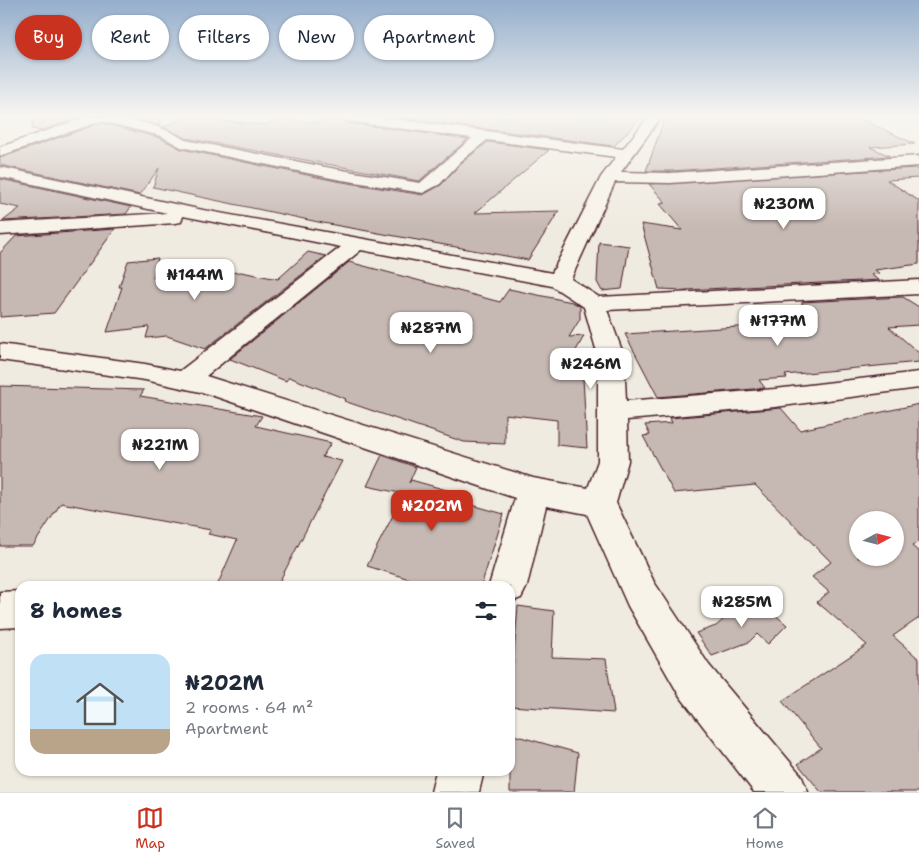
<!DOCTYPE html>
<meta charset="utf-8">
<style>
:root{--surface:#fff;--page:#f2f2f3;--text:#1f2937;--muted:#747a83;--line:#e0e1e3;--accent:#c8321e}
body{margin:0;font-family:"Shantell Sans",sans-serif;background:var(--page);color:var(--text);height:100vh;display:flex;flex-direction:column;font-size:19px;white-space:nowrap}
*{box-sizing:border-box;margin:0}
p{font-size:16px;color:var(--muted)}
.icon{flex:none;width:28px;height:28px;fill:none;stroke:currentColor;stroke-width:2;stroke-linecap:round;stroke-linejoin:round}
.map{position:relative;flex:1;overflow:hidden}
.side{position:absolute;left:15px;top:581px;width:500px;height:195px;display:flex;flex-direction:column;background:var(--surface);border-radius:15px;box-shadow:0 1px 4px #0004}
.side>*{flex:none}
.hud{position:absolute;left:15px;top:15px;width:500px;height:45px;display:flex;gap:10px}
.needle{width:32px;rotate:83deg}
.tools{position:absolute;left:849px;top:511px;display:grid;gap:10px}
.tools a{display:grid;place-items:center;width:55px;height:55px;border-radius:50%;background:var(--surface);box-shadow:0 1px 4px #0004;font-size:25px}
.price{position:absolute;translate:-50% -42px;padding:0 11px;border-radius:10px;background:#fff;color:#222;font-size:16px;line-height:32px;filter:drop-shadow(0 1px 2px #0008)}
.price::after{content:'';position:absolute;left:50%;top:30px;width:15px;height:11px;margin-left:-8px;background:inherit;clip-path:polygon(0 0,100% 0,50% 100%)}
.price.current{background:var(--accent);color:#fff}
ul{padding:0;list-style:none}
li{display:flex;align-items:center;gap:15px;height:125px;padding:0 15px}
li+li{border-top:1px solid var(--line)}
li span{display:grid;place-items:center;flex:none;width:140px;height:100px;border-radius:15px;color:#555}
li>.icon{margin-inline-start:auto}
span .icon{width:60px;height:60px;fill:#fffc;stroke-width:1}
li b{font-size:21px}
h2{display:flex;justify-content:space-between;align-items:center;height:60px;padding:0 15px;font-size:21px}
.tag{padding:0 18px;border-radius:22px;background:var(--surface);box-shadow:0 1px 4px #0004;font-size:18px;line-height:45px}
.tag.current{background:var(--accent);color:#fff}
.dock{display:flex;justify-content:space-around;align-items:center;height:70px;border-top:1px solid var(--line);background:var(--surface);font-size:14px;color:var(--muted)}
.dock a{display:grid;justify-items:center;gap:2px}
.dock .current{color:var(--accent)}
.map>svg:first-child{display:block}
.building{fill:#c6b8b3;stroke:#4a1f2b;fill-rule:evenodd}
.lines{fill:none;stroke-linecap:round;stroke-linejoin:round}
.minor-casing{stroke:#4a1f2b;stroke-width:3}
.minor{fill:#f7f3e8;fill-rule:evenodd}
</style>
<div class="map">
<svg width="919" height="792" viewBox="0 0 919 792">
<rect width="100%" height="100%" fill="#f0ebe0"/>
<filter id="ink" filterUnits="userSpaceOnUse"><feTurbulence type="fractalNoise" baseFrequency=".02" numOctaves="2"/><feDisplacementMap in="SourceGraphic" scale="10" xChannelSelector="R" yChannelSelector="G"/><feConvolveMatrix kernelMatrix="1 2 1 2 8 2 1 2 1" color-interpolation-filters="sRGB"/></filter>
<g filter="url(#ink)">
<!-- building -->
<g class="building">
<polygon points="33,117 80,117 41,131 32,129"/>
<polygon points="123,117 159,117 160,126 138,120"/>
<polygon points="185,117 265,125 281,118 319,123 319,117 339,117 347,123 468,139 419,181 186,138 163,127"/>
<polygon points="394,117 642,117 614,146"/>
<polygon points="665,117 857,117 915,144 870,147 890,156 670,171 646,171"/>
<polygon points="101,123 160,138 181,149 336,181 423,195 441,185 461,163 488,142 549,150 475,213 559,211 528,260 323,223 153,187 159,168 140,195 0,165 0,158"/>
<polygon points="915,168 919,170 919,178 887,180 919,201 919,264 875,270 880,274 871,275 879,280 686,290 659,289 641,224 682,230 660,204 666,203 649,184"/>
<polygon points="0,179 131,207 126,214 3,221 20,208 0,204"/>
<polygon points="115,229 54,313 0,317 0,253 16,236"/>
<polygon points="599,242 629,246 622,289 602,291 597,282"/>
<polygon points="308,252 326,256 205,349 167,336 146,338 149,327 107,332 122,287 119,287 128,261 158,258 153,278 241,272 278,279"/>
<polygon points="349,262 500,302 509,289 572,302 580,306 580,319 569,337 584,336 562,376 583,378 587,448 557,445 557,420 505,414 505,444 464,442 344,401 346,399 289,377 286,381 230,359"/>
<polygon points="903,297 919,307 919,325 889,327 919,353 919,362 785,375 787,378 759,380 765,388 658,397 625,334 802,323 802,302"/>
<polygon points="0,386 144,390 140,396 262,416 256,426 331,443 322,457 342,461 277,586 217,586 237,540 208,534 211,530 61,503 33,546 0,546"/>
<path d="M919,404V541L912,546L919,552V618L893,636L919,659V792H821L798,764L821,748L782,701L867,645L817,602L829,592L812,577L831,562L755,485L674,493L643,436L650,435L645,425L672,423L670,418L781,408L800,430ZM858,520H895V558H858Z"/>
<polygon points="382,455 416,467 409,483 411,480 450,491 447,498 504,514 481,586 413,586 416,581 367,566 404,494 367,486"/>
<polygon points="752,595 787,625 768,644 757,634 749,642 712,656 696,633 716,626"/>
<polygon points="518,606 554,611 552,657 606,659 614,713 510,706 510,664 513,664"/>
<polygon points="510,734 578,753 574,792 510,792"/>
</g>
<g class="lines">
<defs>
<g id="minor">
<path d="M86,117C120,117 156,121 185,140L336,169L420,183L472,138L347,121L341,117H378L623,149L648,117H661L621,172L670,173L919,156V166L670,183L615,182L571,279L599,297L919,280V294L607,310L624,356L626,401L775,389L919,372V388L775,407L627,420L628,461L616,503L654,582L709,665L801,775L808,792H754L679,695L628,606L587,514L546,506L527,586L521,598L510,602V586H489L515,498L205,393L145,380L0,360V344L145,364L180,371L341,247L183,216L181,222L175,223L0,235V223L167,213L0,177V167L203,210L552,273L601,177L616,157L487,140L460,162L440,184L423,193L336,179L181,147L161,136L101,121L0,156V147ZM361,250L552,286L584,307L598,356V461L588,488L533,478L206,376Z"/>
<polygon points="20,591 20,627 0,628 0,592"/>
<polygon points="436,771 484,771 479,792 431,792"/>
</g>
</defs>
<!-- minor casing -->
<use href="#minor" class="minor-casing"/>
<!-- minor -->
<use href="#minor" class="minor"/>
</g>
</g>
<!-- sky -->
<linearGradient id="sky" x2="0" y2="1"><stop stop-color="#94aecc"/><stop offset="0.51" stop-color="#f8f6f1"/><stop offset="1" stop-color="#f8f6f1" stop-opacity="0"/></linearGradient>
<rect width="919" height="228" fill="url(#sky)"/>
</svg>
<div class="tools">
<a><svg class="needle" viewBox="-14 -14 28 28"><path d="M0-13l5 13h-10z" fill="#e53935"/><path d="M0 13l5-13h-10z" fill="#747a83"/></svg></a>
</div>
<b class="price" style="left:784px;top:230px">₦230M</b>
<b class="price" style="left:195px;top:301px">₦144M</b>
<b class="price" style="left:778px;top:347px">₦177M</b>
<b class="price" style="left:431px;top:354px">₦287M</b>
<b class="price" style="left:591px;top:390px">₦246M</b>
<b class="price" style="left:160px;top:471px">₦221M</b>
<b class="price current" style="left:432px;top:532px">₦202M</b>
<b class="price" style="left:742px;top:628px">₦285M</b>
<div class="hud">
<a class="tag current">Buy</a>
<a class="tag">Rent</a>
<a class="tag">Filters</a>
<a class="tag">New</a>
<a class="tag">Apartment</a>
</div>
<section class="side">
<h2>8 homes<svg class="icon" aria-label="filters" viewBox="0 0 24 24"><path d="M4 7h16M4 17h16"/><circle cx="9" cy="7" r="2"/><circle cx="15" cy="17" r="2"/></svg></h2>
<ul>
<li><span style="background:linear-gradient(#bfe0f5 75%,#b9a48a 0)"><svg class="icon" aria-label="home" viewBox="0 0 24 24"><path d="M3 11l9-7 9 7M6 9v11h12V9"/></svg></span><div><b>₦202M</b><p>2 rooms · 64 m²</p><p>Apartment</p></div></li>
</ul>
</section>
</div>
<nav class="dock">
<a class="current"><svg class="icon" aria-label="map" viewBox="0 0 24 24"><path d="M3 6l6-2 6 2 6-2v14l-6 2-6-2-6 2zM9 4v14M15 6v14"/></svg>Map</a>
<a><svg class="icon" aria-label="saved" viewBox="0 0 24 24"><path d="M7 4h10v16l-5-4-5 4z"/></svg>Saved</a>
<a><svg class="icon" aria-label="home" viewBox="0 0 24 24"><path d="M3 11l9-7 9 7M6 9v11h12V9"/></svg>Home</a>
</nav>
